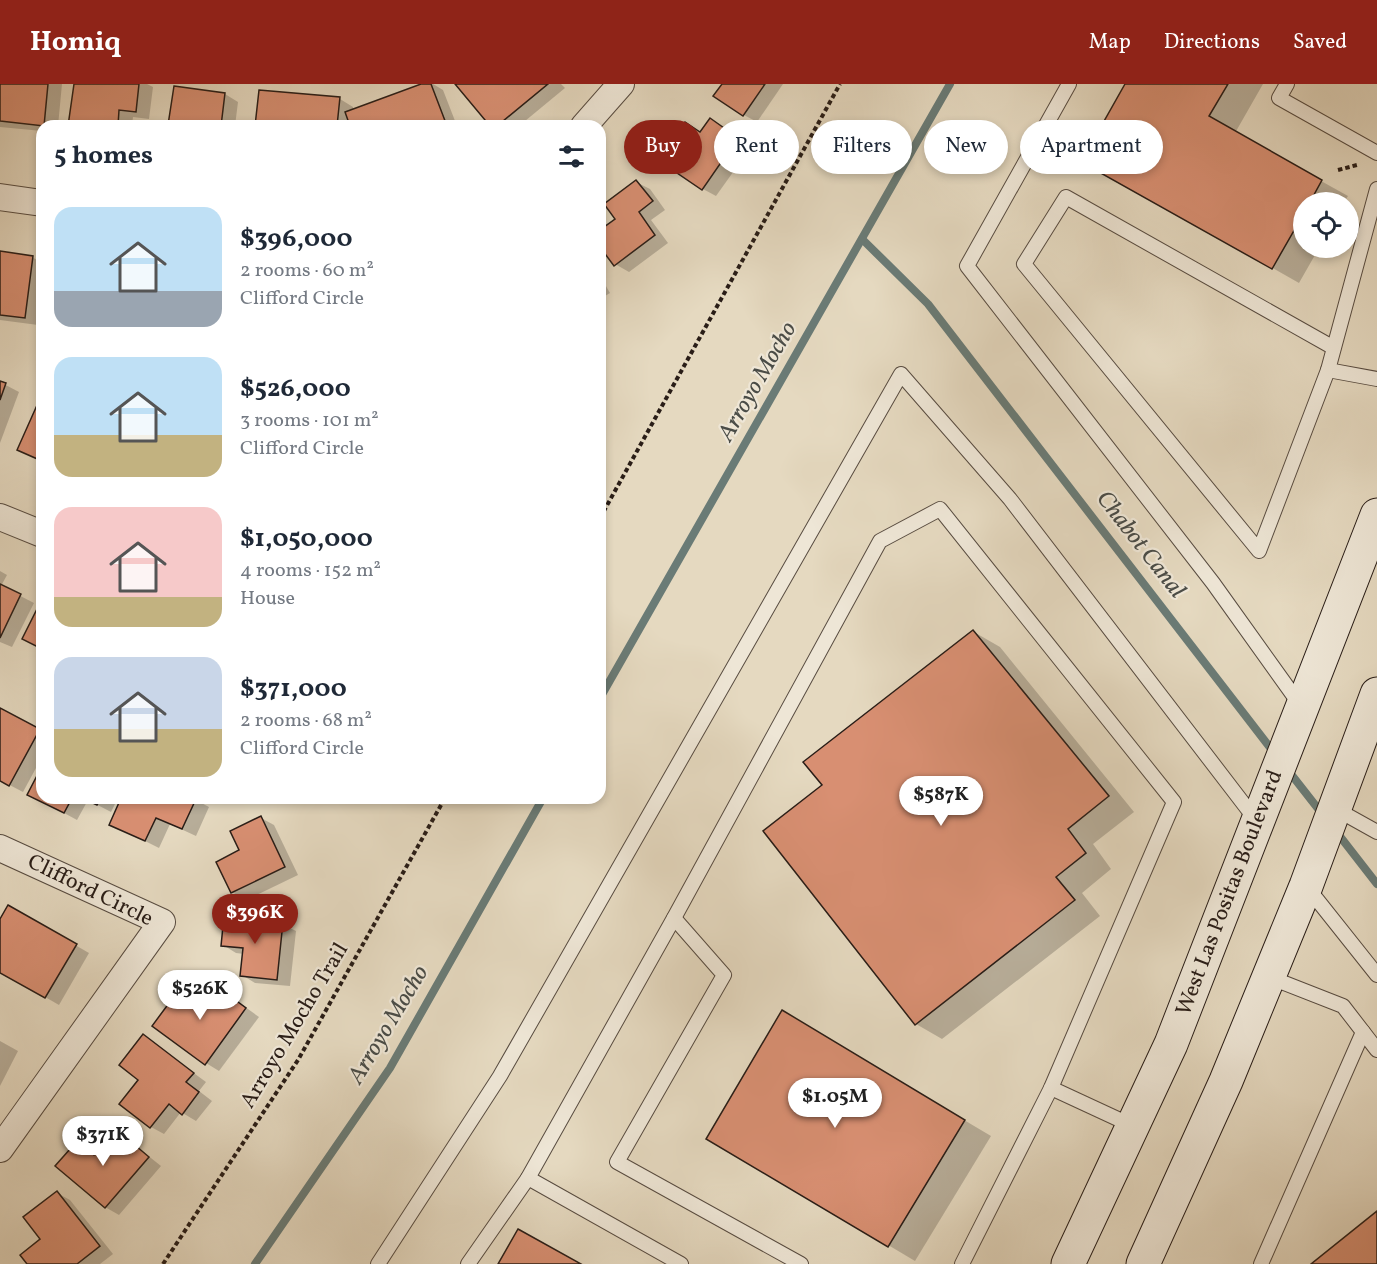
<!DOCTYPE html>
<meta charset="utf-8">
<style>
:root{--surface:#fff;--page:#f2f2f3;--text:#1f2937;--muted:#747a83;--accent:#8f2418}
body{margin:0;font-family:Vollkorn,serif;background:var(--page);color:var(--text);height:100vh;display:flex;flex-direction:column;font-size:22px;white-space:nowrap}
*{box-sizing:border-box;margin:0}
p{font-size:20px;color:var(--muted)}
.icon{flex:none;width:33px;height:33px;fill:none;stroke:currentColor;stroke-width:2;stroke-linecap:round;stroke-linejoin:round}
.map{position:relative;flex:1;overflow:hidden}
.drawer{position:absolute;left:36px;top:36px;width:570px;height:684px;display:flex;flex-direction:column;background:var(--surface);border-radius:18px;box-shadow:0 3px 9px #0003}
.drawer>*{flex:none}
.guide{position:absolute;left:624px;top:36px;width:570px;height:54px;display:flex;gap:12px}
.tools{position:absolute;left:1293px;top:108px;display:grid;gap:12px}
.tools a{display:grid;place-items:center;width:66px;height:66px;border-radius:50%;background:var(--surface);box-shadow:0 3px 9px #0003;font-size:30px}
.price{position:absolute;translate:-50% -51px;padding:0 14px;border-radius:21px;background:#fff;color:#222;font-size:20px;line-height:39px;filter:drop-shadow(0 2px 3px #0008)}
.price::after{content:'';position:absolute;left:50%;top:36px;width:18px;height:14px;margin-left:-9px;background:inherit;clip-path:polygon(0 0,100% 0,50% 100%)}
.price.selected{background:var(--accent);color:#fff}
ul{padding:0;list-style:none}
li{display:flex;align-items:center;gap:18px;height:150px;padding:0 18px}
li span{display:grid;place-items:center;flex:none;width:168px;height:120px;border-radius:18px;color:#555}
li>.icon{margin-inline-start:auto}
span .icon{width:72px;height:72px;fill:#fffc;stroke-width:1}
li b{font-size:26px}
h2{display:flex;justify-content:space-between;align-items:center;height:72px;padding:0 18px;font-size:26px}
.pill{padding:0 21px;border-radius:27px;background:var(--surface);box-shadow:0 3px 9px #0003;font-size:21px;line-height:54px}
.pill.selected{background:var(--accent);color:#fff}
header{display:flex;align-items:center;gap:36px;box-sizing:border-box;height:84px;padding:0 30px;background:var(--accent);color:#fff}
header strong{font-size:28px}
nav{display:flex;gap:33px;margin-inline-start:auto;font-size:21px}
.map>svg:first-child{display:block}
.shadow{fill:#0003}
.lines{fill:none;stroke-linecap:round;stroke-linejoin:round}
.stream{stroke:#6a7b76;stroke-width:8}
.building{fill:#d88f72;stroke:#291d17;stroke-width:1.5}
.lane-casing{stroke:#584c41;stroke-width:16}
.street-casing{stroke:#584c41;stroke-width:28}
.secondary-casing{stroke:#291d17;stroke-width:35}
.path{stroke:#291d17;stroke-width:4;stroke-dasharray:4.5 3;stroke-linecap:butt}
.lane{stroke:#eee6d6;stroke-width:14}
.street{stroke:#eee6d6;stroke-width:26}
.secondary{stroke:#eee6d6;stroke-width:33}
.labels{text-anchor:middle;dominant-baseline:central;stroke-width:4.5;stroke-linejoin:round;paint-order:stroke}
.street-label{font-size:22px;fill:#291d17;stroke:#eee6d6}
.water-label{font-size:24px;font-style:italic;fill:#4a4c47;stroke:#eee6d6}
</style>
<header>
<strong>Homiq</strong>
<nav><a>Map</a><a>Directions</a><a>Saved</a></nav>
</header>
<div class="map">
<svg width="1377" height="1180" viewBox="0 0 1377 1180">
<rect width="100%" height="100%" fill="#e5d9c0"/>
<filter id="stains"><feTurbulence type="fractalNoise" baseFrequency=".00333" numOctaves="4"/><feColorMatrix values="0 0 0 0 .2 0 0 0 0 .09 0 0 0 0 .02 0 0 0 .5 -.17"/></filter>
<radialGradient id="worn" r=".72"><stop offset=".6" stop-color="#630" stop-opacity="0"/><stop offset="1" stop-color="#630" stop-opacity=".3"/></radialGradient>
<!-- shadow -->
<g class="shadow">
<polygon points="0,0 62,0 58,42 42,42 42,47 0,43"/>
<polygon points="75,0 147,0 153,3 149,35 133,33 132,42 70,42"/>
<polygon points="425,0 433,0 443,6 457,42 257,42 340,15 353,23 353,27"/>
<polygon points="457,0 561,0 565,4 519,42 492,42"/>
<polygon points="724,0 783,0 757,38 744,31"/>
<polygon points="1126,0 1263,0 1235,49 1348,112 1344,118 1304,118 1304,164 1319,164 1299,199 1083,77"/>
<polygon points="175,4 225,10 238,18 235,42 170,40"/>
<polygon points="723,44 751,63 716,112 703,105 701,49"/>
<polygon points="636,98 650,105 665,126 651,136 668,159 629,188 615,180 600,161 600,148 617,135"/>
<polygon points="0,169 32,173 42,179 38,241 0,236"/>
<polygon points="600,192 610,209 600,215"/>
<polygon points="600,285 604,287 600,296"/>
<polygon points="0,298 19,308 0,359"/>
<polygon points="0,487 7,491 1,502 34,519 12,563 0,558"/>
<polygon points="974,548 1000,563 1134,728 1093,760 1111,785 1082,809 1100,832 942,955 916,940"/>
<polygon points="0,625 42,648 42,673 23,708 0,696"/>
<polygon points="42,685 42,714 118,714 111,728 88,716 77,736 29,710"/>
<polygon points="123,714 192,714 209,723 196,752 170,740 159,764 111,740"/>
<polygon points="261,734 274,741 298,791 246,816 232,808 241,767"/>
<polygon points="9,823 89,869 59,921 0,887 0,838"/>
<polygon points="282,840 296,847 290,902 255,899 242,891 244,870 236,869 223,861"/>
<polygon points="220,905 259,933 219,987 206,979 190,921"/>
<polygon points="809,944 991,1052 915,1177 708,1054"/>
<polygon points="143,952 206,998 199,1007 212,1017 196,1037 181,1028 164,1050 151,1043 140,995"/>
<polygon points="0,957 18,967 0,1002"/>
<polygon points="117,1047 161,1082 119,1131 105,1123 78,1058 97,1070"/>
<polygon points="57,1109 70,1116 113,1170 100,1180 29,1180 42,1155"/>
</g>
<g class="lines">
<!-- stream -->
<g class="stream">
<polyline points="862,155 928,220 1275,670"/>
<polyline points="600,614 950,0"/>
<polyline points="1287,685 1323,731"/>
<polyline points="1335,746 1377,800"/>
<polyline points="255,1180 390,984 543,714"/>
</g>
</g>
<!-- building -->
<g class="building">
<polygon points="0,0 48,0 44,42 0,37"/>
<polygon points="74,0 139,0 136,28 119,26 118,42 68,42"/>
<polygon points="421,0 431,0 447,42 350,42 345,28"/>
<polygon points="455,0 548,0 497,42 490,42"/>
<polygon points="722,0 765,0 743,32 713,12"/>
<polygon points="1125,0 1228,0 1209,32 1322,96 1310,118 1304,118 1304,129 1272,185 1081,78"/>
<polygon points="174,2 225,9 221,42 168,41"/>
<polygon points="259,6 340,13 337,42 255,42"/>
<polygon points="710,34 738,54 702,106 658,76 685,38 700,48"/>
<polygon points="636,96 653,117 639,128 655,151 614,182 600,163 600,146 615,135 604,120"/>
<polygon points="0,167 33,172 25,234 0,231"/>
<polygon points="0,297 6,299 0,316"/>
<polygon points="42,310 42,377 17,366"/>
<polygon points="0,500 21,510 0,554"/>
<polygon points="38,523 42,525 42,565 22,555"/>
<polygon points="973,546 1109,712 1068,745 1086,769 1056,793 1075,816 915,941 763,747 822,701 803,678"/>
<polygon points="0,624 40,645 9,702 0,697"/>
<polygon points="42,682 42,714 72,714 64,729 27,711"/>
<polygon points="82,714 101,714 97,721"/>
<polygon points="121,714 195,714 196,715 182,745 156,734 145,757 109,741"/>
<polygon points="261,732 285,783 231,809 216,778 239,766 230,747"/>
<polygon points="8,821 77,860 45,914 0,889 0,835"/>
<polygon points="224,832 283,838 277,896 240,892 243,864 221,862"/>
<polygon points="207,895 246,924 205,981 152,942 175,911 189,920"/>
<polygon points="782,926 965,1036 888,1163 706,1055"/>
<polygon points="143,950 194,989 186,998 199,1008 182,1031 169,1020 150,1044 119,1020 138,996 119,981"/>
<polygon points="116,1045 149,1073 105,1124 55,1082 78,1056 94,1071"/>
<polygon points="57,1107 100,1162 77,1180 27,1180 20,1171 40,1155 23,1133"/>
<polygon points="1377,1127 1377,1180 1311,1180"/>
<polygon points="518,1145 581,1180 498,1180"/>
</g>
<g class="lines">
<defs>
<g id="lane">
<polyline points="1069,0 967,182 1213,499 1301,622"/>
<polyline points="1287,0 1279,14 1377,69"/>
<polyline points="1334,264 1066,113 1024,180 1259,467 1328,286 1377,105"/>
<polyline points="1328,286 1377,295"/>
<polyline points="1334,724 1377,748"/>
<polyline points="1307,803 1377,891"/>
<polyline points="674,834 724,891 617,1078 801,1180"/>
<polyline points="1269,893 1343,922 1377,966"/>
<polyline points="1051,1004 1133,1042"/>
<polyline points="528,1094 681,1180"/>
<polyline points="378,1180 500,992 901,290 1010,415 1256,736"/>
<polyline points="468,1180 528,1094 674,834 880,457 940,425 1174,718 1051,1004 962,1180"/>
<polyline points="1261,1180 1363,948"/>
</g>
<g id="street">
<polyline points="584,42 621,0"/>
<polyline points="0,113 42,119"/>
<polyline points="0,433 42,450"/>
<polyline points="0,764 162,838 0,1065"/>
</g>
<g id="secondary">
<polyline points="1068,1180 1171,960 1377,431"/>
<polyline points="1143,1180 1226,997 1306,802 1377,610"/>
</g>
</defs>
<!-- lane casing -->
<use href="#lane" class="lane-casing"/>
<!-- street casing -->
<use href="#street" class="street-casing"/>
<!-- secondary casing -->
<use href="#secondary" class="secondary-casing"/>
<!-- path -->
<g class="path">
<polyline points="1338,86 1357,81"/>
<polyline points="600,434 840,0"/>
<polyline points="163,1180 298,976 445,714"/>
</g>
<!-- lane -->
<use href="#lane" class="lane"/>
<!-- street -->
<use href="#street" class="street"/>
<!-- secondary -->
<use href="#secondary" class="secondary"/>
</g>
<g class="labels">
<!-- street labels -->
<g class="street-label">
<text transform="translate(90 807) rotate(26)">Clifford Circle</text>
<text transform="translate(1230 809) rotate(-69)">West Las Positas Boulevard</text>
<text transform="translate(295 942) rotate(-59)">Arroyo Mocho Trail</text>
</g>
<!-- water labels -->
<g class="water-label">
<text transform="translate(758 298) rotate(-60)">Arroyo Mocho</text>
<text transform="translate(1140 461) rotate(52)">Chabot Canal</text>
<text transform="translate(389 941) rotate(-59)">Arroyo Mocho</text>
</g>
</g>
<rect width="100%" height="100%" filter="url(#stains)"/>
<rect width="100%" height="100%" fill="url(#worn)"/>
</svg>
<div class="tools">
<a><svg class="icon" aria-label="locate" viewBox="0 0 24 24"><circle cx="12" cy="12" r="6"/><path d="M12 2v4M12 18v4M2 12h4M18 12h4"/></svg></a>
</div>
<b class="price" style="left:941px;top:743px">$587K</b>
<b class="price selected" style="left:255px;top:861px">$396K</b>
<b class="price" style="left:200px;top:937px">$526K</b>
<b class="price" style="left:835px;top:1045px">$1.05M</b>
<b class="price" style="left:103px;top:1083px">$371K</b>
<div class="guide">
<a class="pill selected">Buy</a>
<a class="pill">Rent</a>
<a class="pill">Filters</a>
<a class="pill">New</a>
<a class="pill">Apartment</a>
</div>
<section class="drawer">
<h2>5 homes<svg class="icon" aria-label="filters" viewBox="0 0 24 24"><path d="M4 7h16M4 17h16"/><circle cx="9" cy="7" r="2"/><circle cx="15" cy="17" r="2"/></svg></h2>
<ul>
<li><span style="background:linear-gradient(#bfe0f5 70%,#9aa5b1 0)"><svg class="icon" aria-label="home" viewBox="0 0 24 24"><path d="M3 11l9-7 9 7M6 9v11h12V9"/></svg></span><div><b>$396,000</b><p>2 rooms · 60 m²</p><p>Clifford Circle</p></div></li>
<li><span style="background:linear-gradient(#bfe0f5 65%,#c2b280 0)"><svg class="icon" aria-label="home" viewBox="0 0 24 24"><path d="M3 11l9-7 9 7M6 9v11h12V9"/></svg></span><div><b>$526,000</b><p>3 rooms · 101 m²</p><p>Clifford Circle</p></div></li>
<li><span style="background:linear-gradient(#f6c9c9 75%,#c2b280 0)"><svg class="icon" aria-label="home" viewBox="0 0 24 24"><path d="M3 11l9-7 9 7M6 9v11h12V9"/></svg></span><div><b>$1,050,000</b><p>4 rooms · 152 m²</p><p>House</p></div></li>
<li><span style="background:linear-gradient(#c9d6e8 60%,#c2b280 0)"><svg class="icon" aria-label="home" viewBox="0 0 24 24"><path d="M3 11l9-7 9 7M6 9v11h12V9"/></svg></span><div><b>$371,000</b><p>2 rooms · 68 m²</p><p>Clifford Circle</p></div></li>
</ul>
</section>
</div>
